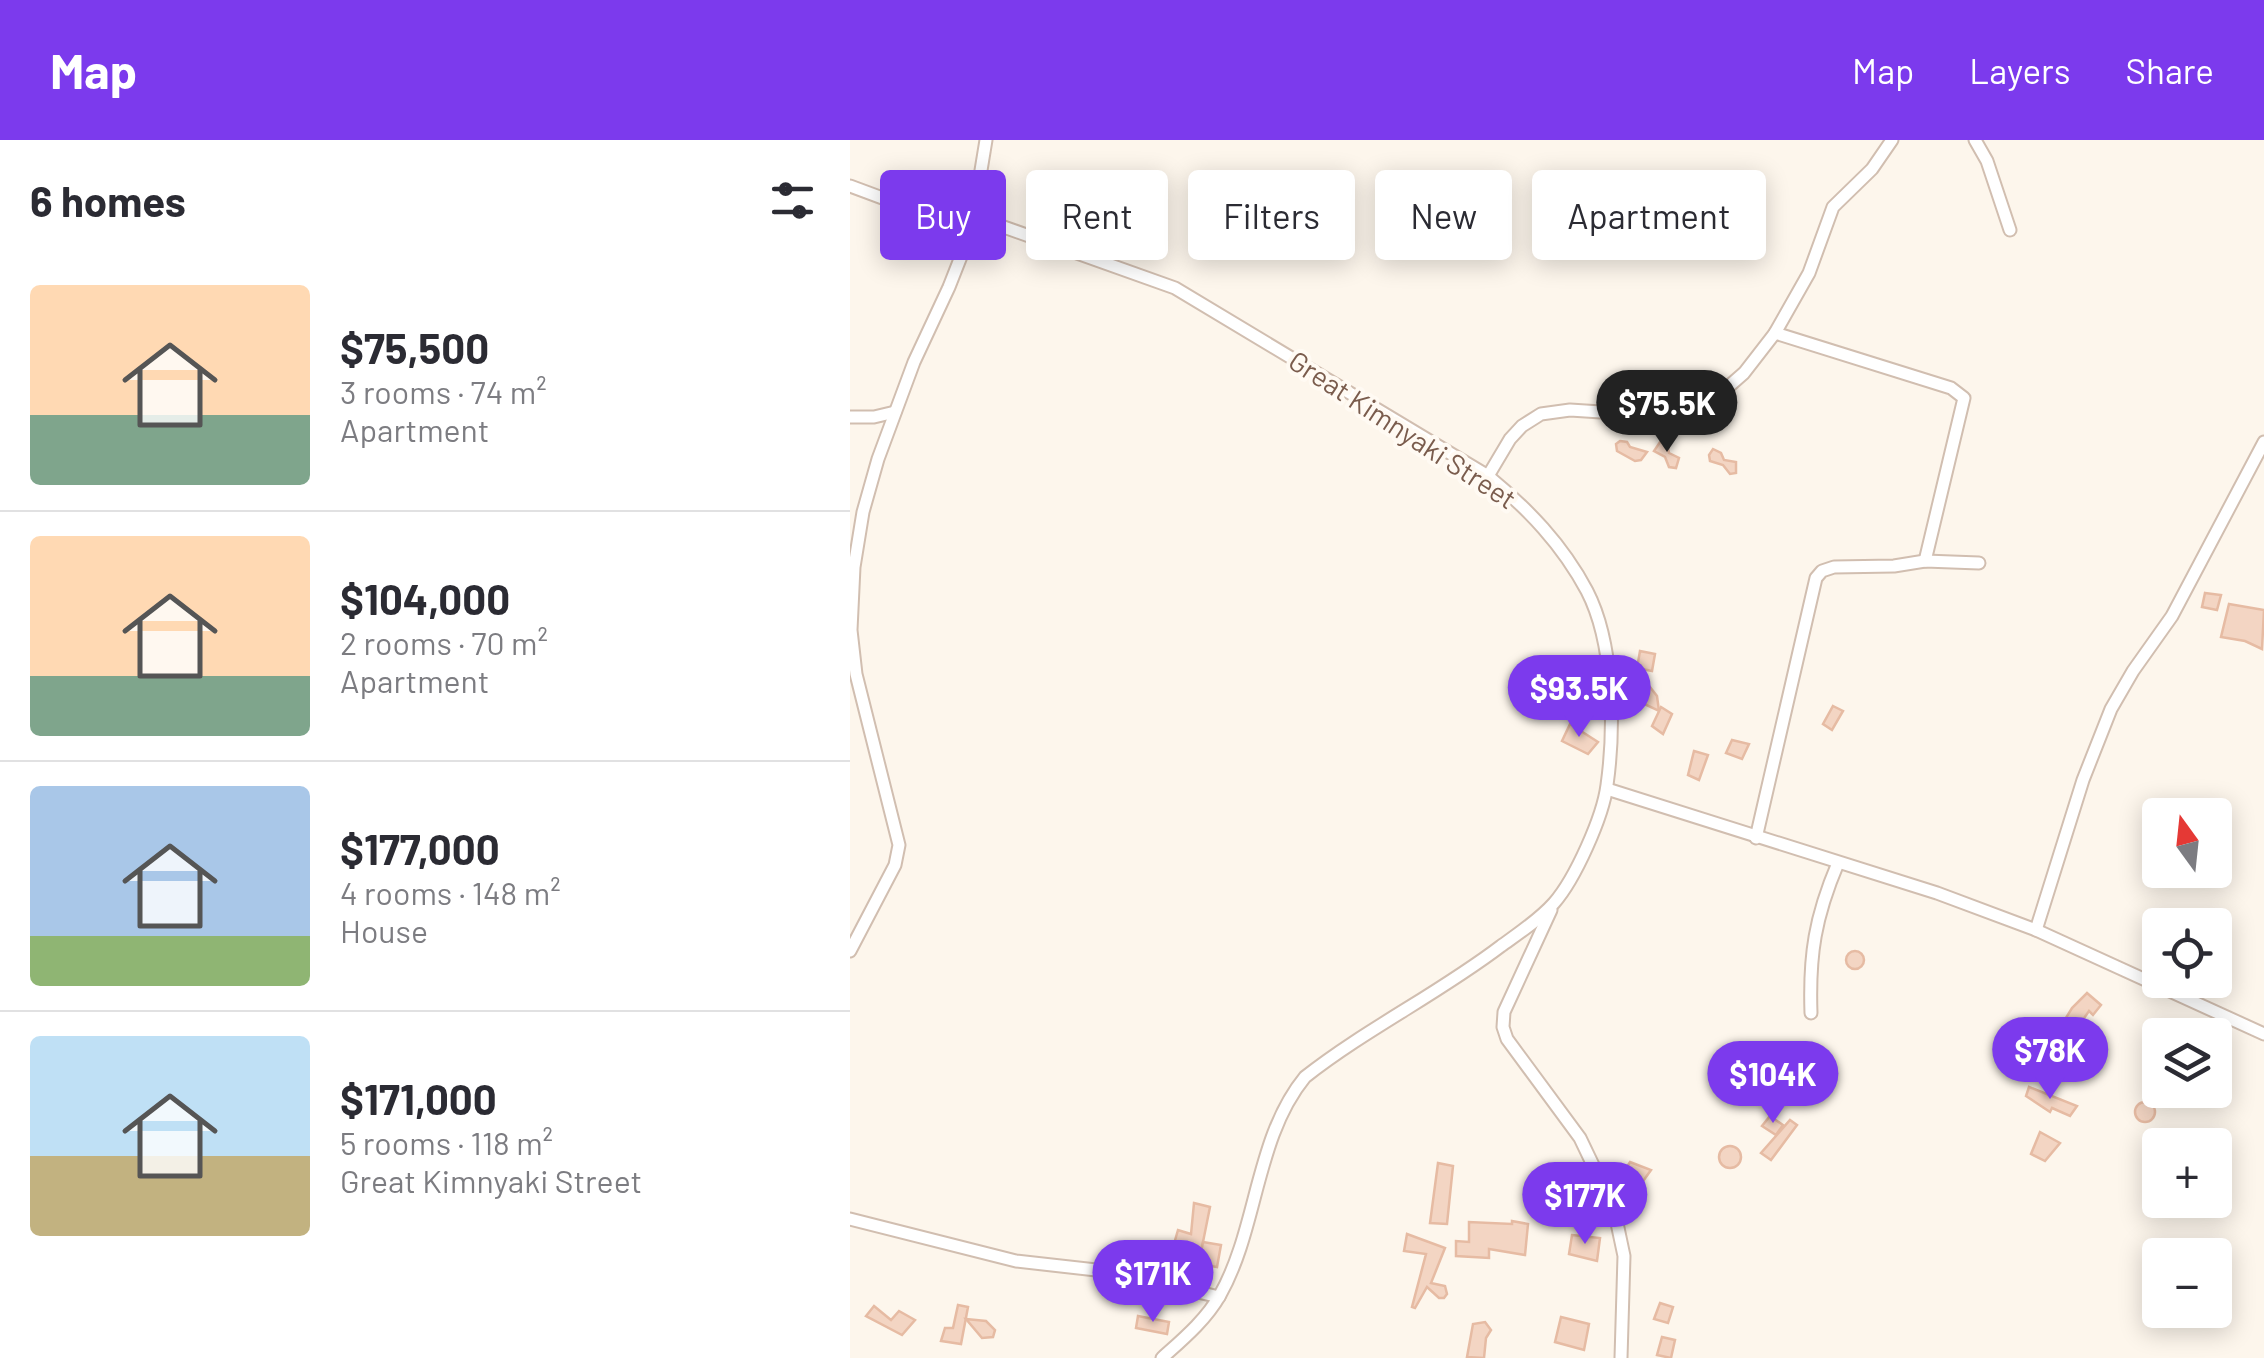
<!DOCTYPE html>
<meta charset="utf-8">
<style>
:root{--surface:#fff;--page:#f7f7f7;--text:#2b2b33;--muted:#7c7c81;--line:#e1e1e2;--accent:#7c3aed}
body{margin:0;font-family:Barlow,sans-serif;background:var(--page);color:var(--text);height:100vh;display:flex;flex-direction:column;font-size:38px;white-space:nowrap}
*{box-sizing:border-box;margin:0}
p{font-size:32px;color:var(--muted)}
.icon{flex:none;width:55px;height:55px;fill:none;stroke:currentColor;stroke-width:2;stroke-linecap:round;stroke-linejoin:round}
.map{position:relative;flex:1;overflow:hidden}
.drawer{display:flex;flex-direction:column;background:var(--surface);width:850px}
.drawer>*{flex:none}
.hud{position:absolute;left:30px;top:30px;width:950px;height:90px;display:flex;gap:20px}
.needle{width:65px;rotate:345deg}
.controls{position:absolute;left:1292px;top:658px;display:grid;gap:20px}
.controls a{display:grid;place-items:center;width:90px;height:90px;border-radius:10px;background:var(--surface);box-shadow:0 5px 25px #0003;font-size:50px}
.price{position:absolute;translate:-50% -85px;padding:0 22px;border-radius:35px;background:var(--accent);color:#fff;font-size:32px;line-height:65px;filter:drop-shadow(0 2px 5px #0008)}
.price::after{content:'';position:absolute;left:50%;top:60px;width:30px;height:22px;margin-left:-15px;background:inherit;clip-path:polygon(0 0,100% 0,50% 100%)}
.price.active{background:#222;color:#fff}
ul{padding:0;list-style:none}
li{display:flex;align-items:center;gap:30px;height:250px;padding:0 30px}
li+li{border-top:2px solid var(--line)}
li span{display:grid;place-items:center;flex:none;width:280px;height:200px;border-radius:10px;color:#555}
li>.icon{margin-inline-start:auto}
span .icon{width:120px;height:120px;fill:#fffc;stroke-width:1}
li b{font-size:42px}
h2{display:flex;justify-content:space-between;align-items:center;height:120px;padding:0 30px;font-size:42px}
.tag{padding:0 35px;border-radius:10px;background:var(--surface);box-shadow:0 5px 25px #0003;font-size:35px;line-height:90px}
.tag.active{background:var(--accent);color:#fff}
header{display:flex;align-items:center;gap:60px;box-sizing:border-box;height:140px;padding:0 50px;background:var(--accent);color:#fff}
header strong{font-size:48px}
nav{display:flex;gap:55px;margin-inline-start:auto;font-size:35px}
main{display:flex;flex:1;min-height:0}
.map>svg:first-child{display:block}
.building{fill:#f3d5c3;stroke:#e6bba3;stroke-width:2.5}
.lines{fill:none;stroke-linecap:round;stroke-linejoin:round}
.minor-casing{stroke:#d1beb0;stroke-width:15}
.minor{stroke:#fff;stroke-width:11}
.labels{text-anchor:middle;dominant-baseline:central;stroke-width:8;stroke-linejoin:round;paint-order:stroke}
.street-label{font-size:28px;fill:#7a5c4d;stroke:#fffaf3}
</style>
<header>
<strong>Map</strong>
<nav><a>Map</a><a>Layers</a><a>Share</a></nav>
</header>
<main>
<section class="drawer">
<h2>6 homes<svg class="icon" aria-label="filters" viewBox="0 0 24 24"><path d="M4 7h16M4 17h16"/><circle cx="9" cy="7" r="2"/><circle cx="15" cy="17" r="2"/></svg></h2>
<ul>
<li><span style="background:linear-gradient(#ffd9b3 65%,#7fa58c 0)"><svg class="icon" aria-label="home" viewBox="0 0 24 24"><path d="M3 11l9-7 9 7M6 9v11h12V9"/></svg></span><div><b>$75,500</b><p>3 rooms · 74 m²</p><p>Apartment</p></div></li>
<li><span style="background:linear-gradient(#ffd9b3 70%,#7fa58c 0)"><svg class="icon" aria-label="home" viewBox="0 0 24 24"><path d="M3 11l9-7 9 7M6 9v11h12V9"/></svg></span><div><b>$104,000</b><p>2 rooms · 70 m²</p><p>Apartment</p></div></li>
<li><span style="background:linear-gradient(#a9c7e8 75%,#8fb573 0)"><svg class="icon" aria-label="home" viewBox="0 0 24 24"><path d="M3 11l9-7 9 7M6 9v11h12V9"/></svg></span><div><b>$177,000</b><p>4 rooms · 148 m²</p><p>House</p></div></li>
<li><span style="background:linear-gradient(#bfe0f5 60%,#c2b280 0)"><svg class="icon" aria-label="home" viewBox="0 0 24 24"><path d="M3 11l9-7 9 7M6 9v11h12V9"/></svg></span><div><b>$171,000</b><p>5 rooms · 118 m²</p><p>Great Kimnyaki Street</p></div></li>
</ul>
</section>
<div class="map">
<svg width="1414" height="1218" viewBox="0 0 1414 1218">
<rect width="100%" height="100%" fill="#fdf6ec"/>
<!-- building -->
<g class="building">
<polygon points="770,301 777,302 780,307 797,312 791,320 785,321 767,311 766,304"/>
<polygon points="810,302 817,303 819,313 829,318 826,328 819,327 815,317 804,311"/>
<polygon points="863,309 871,313 874,320 886,322 886,333 880,334 873,325 860,321 859,315"/>
<polygon points="1355,453 1371,455 1367,470 1352,467"/>
<polygon points="1379,464 1414,470 1412,509 1395,501 1371,497"/>
<polygon points="790,511 805,514 802,531 787,528"/>
<polygon points="800,547 807,556 809,571 790,562 791,553"/>
<polygon points="983,566 993,571 982,590 973,584"/>
<polygon points="811,567 822,574 813,594 802,586"/>
<polygon points="720,584 748,602 738,614 712,601"/>
<polygon points="882,600 899,604 892,619 876,613"/>
<polygon points="844,611 858,615 849,640 838,635"/>
<circle cx="1005" cy="820" r="9"/>
<polygon points="1237,853 1251,865 1243,875 1239,871 1230,884 1211,886 1222,868"/>
<polygon points="1179,947 1227,966 1220,976 1202,968 1200,972 1176,956"/>
<circle cx="1295" cy="972" r="10"/>
<polygon points="920,976 933,985 926,995 912,986"/>
<polygon points="940,980 947,985 921,1020 911,1013"/>
<polygon points="1190,992 1210,1003 1195,1021 1181,1014"/>
<circle cx="880" cy="1017" r="11"/>
<polygon points="780,1022 801,1030 786,1051 767,1043"/>
<polygon points="588,1023 603,1026 597,1084 580,1083"/>
<polygon points="344,1063 360,1067 351,1112 324,1104 328,1090 341,1094"/>
<polygon points="662,1081 678,1084 675,1115 639,1109 639,1118 606,1116 606,1101 619,1102 619,1082 662,1084"/>
<polygon points="557,1094 595,1108 581,1143 595,1146 597,1154 594,1158 589,1158 577,1147 565,1168 562,1167 576,1114 554,1111"/>
<polygon points="722,1095 750,1098 747,1121 719,1114"/>
<polygon points="353,1102 371,1105 367,1127 349,1124"/>
<polygon points="810,1163 823,1167 818,1183 804,1179"/>
<polygon points="108,1165 118,1167 111,1204 91,1201 95,1188 103,1188"/>
<polygon points="24,1166 41,1180 49,1171 65,1180 52,1195 16,1176"/>
<polygon points="288,1176 319,1182 317,1194 286,1188"/>
<polygon points="711,1177 739,1184 734,1210 705,1202"/>
<polygon points="116,1179 136,1181 145,1190 143,1197 132,1198"/>
<polygon points="635,1182 641,1190 636,1198 634,1218 617,1217 623,1184"/>
<polygon points="812,1197 825,1200 821,1218 807,1215"/>
</g>
<g class="lines">
<defs>
<g id="minor">
<polyline points="1125,0 1137,21 1160,90"/>
<polyline points="0,46 121,91"/>
<path d="M123,76L325,148L638,336C678,369 712,404 737,451C764,503 765,588 757,645C753,677 725,739 704,763C689,780 669,793 651,806C588,854 516,889 455,937C405,998 408,1088 370,1155C356,1180 332,1200 312,1218"/>
<polyline points="925,193 1101,248 1114,258 1075,421"/>
<polyline points="0,277 24,277 45,272"/>
<polyline points="638,336 660,299 672,286 691,274 720,270 813,276 846,267 870,254 894,233 925,193 959,133 983,67 1022,29 1042,0"/>
<polyline points="757,649 1087,753 1186,790 1414,894"/>
<polyline points="906,698 966,438 972,431 984,427 1044,426 1075,421 1129,423"/>
<polyline points="701,770 654,872 653,887 657,899 730,998 764,1069 774,1116 771,1218"/>
<polyline points="1186,790 1233,640 1261,569 1283,531 1322,476 1414,302"/>
<polyline points="0,811 45,725 49,705 6,534 1,490 4,427 13,372 28,319 64,222 99,147 121,91 136,0"/>
<path d="M961,873C959,815 965,777 988,723"/>
<polyline points="0,1079 166,1121 264,1132 369,1157"/>
</g>
</defs>
<!-- minor casing -->
<use href="#minor" class="minor-casing"/>
<!-- minor -->
<use href="#minor" class="minor"/>
</g>
<g class="labels">
<!-- street labels -->
<g class="street-label">
<text transform="translate(553 289) rotate(33)">Great Kimnyaki Street</text>
</g>
</g>
</svg>
<div class="controls">
<a><svg class="needle" viewBox="-14 -14 28 28"><path d="M0-13l5 13h-10z" fill="#e53935"/><path d="M0 13l5-13h-10z" fill="#7c7c81"/></svg></a>
<a><svg class="icon" aria-label="locate" viewBox="0 0 24 24"><circle cx="12" cy="12" r="6"/><path d="M12 2v4M12 18v4M2 12h4M18 12h4"/></svg></a>
<a><svg class="icon" aria-label="layers" viewBox="0 0 24 24"><path d="M12 4l9 5-9 5-9-5zM3 14l9 5 9-5"/></svg></a>
<a>+</a>
<a>−</a>
</div>
<b class="price active" style="left:817px;top:315px">$75.5K</b>
<b class="price" style="left:729px;top:600px">$93.5K</b>
<b class="price" style="left:1200px;top:962px">$78K</b>
<b class="price" style="left:923px;top:986px">$104K</b>
<b class="price" style="left:735px;top:1107px">$177K</b>
<b class="price" style="left:303px;top:1185px">$171K</b>
<div class="hud">
<a class="tag active">Buy</a>
<a class="tag">Rent</a>
<a class="tag">Filters</a>
<a class="tag">New</a>
<a class="tag">Apartment</a>
</div>
</div>
</main>
